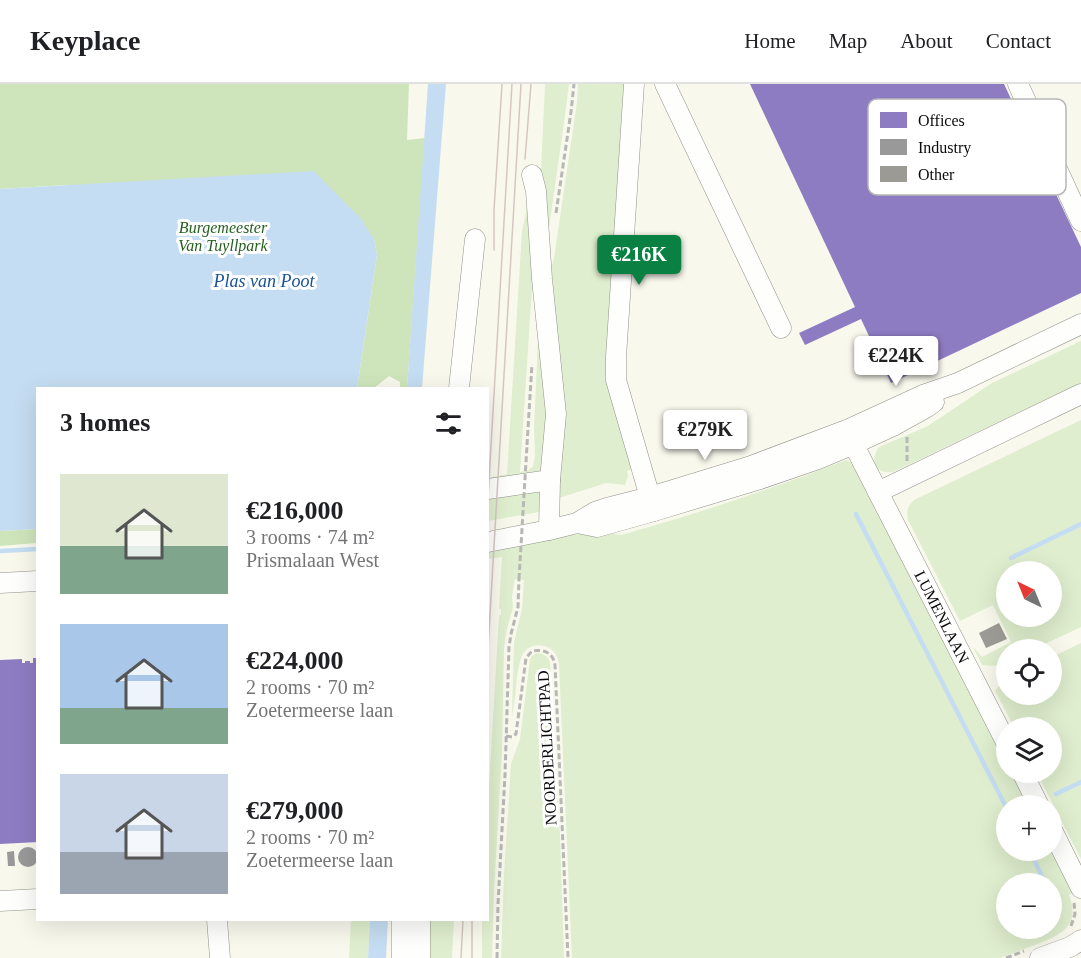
<!DOCTYPE html>
<meta charset="utf-8">
<style>
:root{--surface:#fff;--page:#f2f2f2;--text:#202124;--muted:#757577;--line:#e0e0e0;--accent:#0b8043}
body{margin:0;font-family:"Times New Roman",serif;background:var(--page);color:var(--text);height:100vh;display:flex;flex-direction:column;font-size:22px;white-space:nowrap}
*{box-sizing:border-box;margin:0}
p{font-size:20px;color:var(--muted)}
.icon{flex:none;width:33px;height:33px;fill:none;stroke:currentColor;stroke-width:2;stroke-linecap:round;stroke-linejoin:round}
.map{position:relative;flex:1;overflow:hidden}
.sheet{position:absolute;left:36px;top:303px;width:453px;height:534px;display:flex;flex-direction:column;background:var(--surface);border-radius:0px;box-shadow:0 6px 24px #0002}
.sheet>*{flex:none}
.needle{width:39px;rotate:317deg}
.fabs{position:absolute;left:996px;top:477px;display:grid;gap:12px}
.fabs a{display:grid;place-items:center;width:66px;height:66px;border-radius:50%;background:var(--surface);box-shadow:0 6px 24px #0002;font-size:30px}
.price{position:absolute;translate:-50% -51px;padding:0 14px;border-radius:6px;background:#fff;color:#222;font-size:20px;line-height:39px;filter:drop-shadow(0 2px 3px #0008)}
.price::after{content:'';position:absolute;left:50%;top:36px;width:18px;height:14px;margin-left:-9px;background:inherit;clip-path:polygon(0 0,100% 0,50% 100%)}
.price.current{background:var(--accent);color:#fff}
ul{padding:0;list-style:none}
li{display:flex;align-items:center;gap:18px;height:150px;padding:0 24px}
li span{display:grid;place-items:center;flex:none;width:168px;height:120px;border-radius:0px;color:#555}
li>.icon{margin-inline-start:auto}
span .icon{width:72px;height:72px;fill:#fffc;stroke-width:1}
li b{font-size:26px}
h2{display:flex;justify-content:space-between;align-items:center;height:72px;padding:0 24px;font-size:26px}
header{display:flex;align-items:center;gap:36px;box-sizing:border-box;height:84px;padding:0 30px;background:var(--surface);border-bottom:2px solid var(--line)}
header strong{font-size:28px}
nav{display:flex;gap:33px;margin-inline-start:auto;font-size:21px}
.map>svg:first-child{display:block}
.green{fill:#dfeece;fill-rule:evenodd}
.forest{fill:#cee5bc}
.water{fill:#c5ddf2}
.offices{fill:#8e7cc3}
.industry{fill:#999}
.lines{fill:none;stroke-linecap:round;stroke-linejoin:round}
.stream{stroke:#c5ddf2;stroke-width:4.5}
.building{fill:#9b9a94}
.minor-casing{stroke:#92918c;stroke-width:21}
.path{stroke:#b7b7b5;stroke-width:3;stroke-dasharray:6 3;stroke-linecap:butt}
.minor{stroke:#fefefc;stroke-width:20}
.tram{stroke:#d5c6c2;stroke-width:1.5}
.path-bridge{stroke:#b7b7b5;stroke-width:3;stroke-dasharray:6 3;stroke-linecap:butt}
.labels{text-anchor:middle;dominant-baseline:central;stroke-width:6;stroke-linejoin:round;paint-order:stroke}
.park-label{font-size:16px;font-style:italic;fill:#245f1e;stroke:#fff}
.street-label{font-size:16px;fill:#0a0a0a;stroke:#fff}
.water-label{font-size:18px;font-style:italic;fill:#195296;stroke:#fff}
.key{fill:#fff;stroke:#b6b6b6;stroke-width:1.5}
.key-label{font-size:16px;fill:#0a0a0a}
</style>
<header>
<strong>Keyplace</strong>
<nav><a>Home</a><a>Map</a><a>About</a><a>Contact</a></nav>
</header>
<div class="map">
<svg width="1081" height="874" viewBox="0 0 1081 874">
<rect width="100%" height="100%" fill="#f9f8ed"/>
<!-- green -->
<g class="green">
<polygon points="545,0 569,0 563,46 547,158 541,183 532,208 531,219 520,388 529,386 533,382 535,372 534,344 540,213 551,185 554,174 577,18 578,0 626,0 607,274 633,385 627,387 628,392 625,401 606,399 556,415 559,421 539,428 488,437 488,394 507,390 522,147 531,106 540,106"/>
<path d="M1081,257V299L893,388C875,390 869,378 879,363L928,342L992,299Z"/>
<path d="M1081,336V543L1034,565L1006,566V578L994,582L982,581L973,563L982,573L1011,558L993,521L960,537L908,436C906,427 908,420 916,415ZM1006,488H1052V532H1006Z"/>
<path d="M846,376L852,379L860,388L1006,676V688L1013,689L1030,721L1006,722V766H1052L1074,808L1069,811C1081,843 1061,851 1035,861C1023,865 1012,870 1000,874H572L559,580C558,573 555,567 549,564C540,559 528,561 523,570C515,584 517,616 512,631L514,558L522,525L524,496L515,495L512,513L513,524L507,545L504,564L502,668L494,807L492,874H482V836H488V720L499,531H501V525H499L502,473L488,475V466C528,459 569,449 611,447L614,450L621,451C697,430 772,405 846,376ZM1006,800H1052V844H1006Z"/>
<polygon points="1081,559 1081,775 1037,689 1052,688 1052,644 1014,643 995,607 1001,600 1006,597 1006,610 1052,610 1052,573"/>
<path d="M537,569C544,570 548,572 550,578L560,751L564,874H501L504,790L511,680L520,655L530,575L532,572Z"/>
<polygon points="351,836 370,836 368,874 349,874"/>
<polygon points="428,836 454,836 452,874 428,874"/>
</g>
<!-- forest -->
<g class="forest">
<polygon points="0,0 409,0 407,56 425,54 407,304 400,304 400,298 389,292 374,304 357,304 377,171 374,155 66,101 0,105"/>
<polygon points="37,445 37,459 0,462 0,447"/>
</g>
<!-- water -->
<g class="water">
<polygon points="428,0 446,0 422,304 407,304"/>
<polygon points="314,87 361,135 374,155 377,171 357,304 38,304 37,445 0,447 0,105"/>
<polygon points="370,836 388,836 386,874 368,874"/>
</g>
<!-- offices -->
<g class="offices">
<polygon points="750,0 1004,0 1081,163 1081,209 891,299 861,235 805,261 799,249 855,223"/>
<polygon points="33,574 38,574 38,758 0,760 0,576 22,575 22,579 25,579 25,577 30,577 30,579 33,579"/>
</g>
<!-- industry -->
<g class="industry">
<circle cx="28" cy="773" r="10"/>
<polygon points="14,767 15,782 8,782 7,768"/>
</g>
<g class="lines">
<!-- stream -->
<g class="stream">
<polyline points="856,430 1006,723"/>
<polyline points="0,467 38,465"/>
<polyline points="1011,474 1081,440"/>
<polyline points="1056,710 1081,698"/>
<polyline points="1029,766 1046,800"/>
<polyline points="1052,811 1057,822"/>
</g>
</g>
<!-- building -->
<polygon class="building" points="999,539 1007,555 986,564 979,549"/>
<g class="lines">
<defs>
<g id="minor">
<polyline points="634,0 616,273 616,296 654,427"/>
<polyline points="665,0 781,244"/>
<polyline points="1018,0 1081,137"/>
<polyline points="532,91 536,107 542,195 556,330 550,396 549,446"/>
<polyline points="459,304 475,155"/>
<polyline points="851,350 856,359 858,369 1006,658"/>
<polyline points="488,405 550,396"/>
<polyline points="878,408 1081,310"/>
<polyline points="577,439 597,443 654,427 757,396 818,375 856,359 893,342 927,323 934,318"/>
<polyline points="488,458 549,446 577,439 595,428 607,424 650,413 751,382 849,345 923,311 958,299 1081,240"/>
<polyline points="0,499 38,497"/>
<polyline points="1022,688 1039,722"/>
<polyline points="1052,746 1081,804"/>
<polyline points="0,817 38,815"/>
<polyline points="217,836 220,874"/>
<polyline points="402,836 402,874"/>
<polyline points="420,836 420,874"/>
<polyline points="1040,874 1070,863 1081,856"/>
</g>
</defs>
<!-- minor casing -->
<use href="#minor" class="minor-casing"/>
<!-- path -->
<g class="path">
<polyline points="556,129 571,28 574,0"/>
<polyline points="907,353 907,377"/>
<polyline points="527,361 532,280"/>
<path d="M506,652L512,653L516,650L526,574L532,567C543,565 553,568 555,581L568,874"/>
<polyline points="1071,842 1075,830 1074,819"/>
<polyline points="497,874 498,820 505,691 509,563 511,550 518,523 519,495"/>
<polyline points="1006,874 1024,867"/>
</g>
<!-- minor -->
<use href="#minor" class="minor"/>
<!-- tram -->
<g class="tram">
<polyline points="525,75 531,0"/>
<polyline points="494,166 494,126 502,0"/>
<polyline points="488,414 512,0"/>
<polyline points="488,565 521,0"/>
<polyline points="461,874 463,836"/>
<polyline points="472,874 472,836"/>
</g>
<!-- path-bridge -->
<polyline class="path-bridge" points="519,495 527,361"/>
</g>
<g class="labels">
<!-- park labels -->
<g class="park-label">
<text x="223" y="143">Burgemeester<tspan x="223" dy="18">Van Tuyllpark</tspan></text>
</g>
<!-- street labels -->
<g class="street-label">
<text transform="translate(942 533) rotate(63)">LUMENLAAN</text>
<text transform="translate(547 664) rotate(-93)">NOORDERLICHTPAD</text>
</g>
<!-- water labels -->
<g class="water-label">
<text x="264" y="197">Plas van Poot</text>
</g>
</g>
<!-- legend -->
<rect x="868" y="15" width="198" height="96" rx="9" class="key"/>
<rect x="880" y="28" width="27" height="16" fill="#8e7cc3"/>
<rect x="880" y="55" width="27" height="16" fill="#999"/>
<rect x="880" y="82" width="27" height="16" fill="#9b9a94"/>
<g class="key-label">
<text x="918" y="42">Offices</text>
<text x="918" y="69">Industry</text>
<text x="918" y="96">Other</text>
</g>
</svg>
<div class="fabs">
<a><svg class="needle" viewBox="-14 -14 28 28"><path d="M0-13l5 13h-10z" fill="#e53935"/><path d="M0 13l5-13h-10z" fill="#757577"/></svg></a>
<a><svg class="icon" aria-label="locate" viewBox="0 0 24 24"><circle cx="12" cy="12" r="6"/><path d="M12 2v4M12 18v4M2 12h4M18 12h4"/></svg></a>
<a><svg class="icon" aria-label="layers" viewBox="0 0 24 24"><path d="M12 4l9 5-9 5-9-5zM3 14l9 5 9-5"/></svg></a>
<a>+</a>
<a>−</a>
</div>
<b class="price current" style="left:639px;top:202px">€216K</b>
<b class="price" style="left:896px;top:303px">€224K</b>
<b class="price" style="left:705px;top:377px">€279K</b>
<section class="sheet">
<h2>3 homes<svg class="icon" aria-label="filters" viewBox="0 0 24 24"><path d="M4 7h16M4 17h16"/><circle cx="9" cy="7" r="2"/><circle cx="15" cy="17" r="2"/></svg></h2>
<ul>
<li><span style="background:linear-gradient(#dfe7d0 60%,#7fa58c 0)"><svg class="icon" aria-label="home" viewBox="0 0 24 24"><path d="M3 11l9-7 9 7M6 9v11h12V9"/></svg></span><div><b>€216,000</b><p>3 rooms · 74 m²</p><p>Prismalaan West</p></div></li>
<li><span style="background:linear-gradient(#a9c7e8 70%,#7fa58c 0)"><svg class="icon" aria-label="home" viewBox="0 0 24 24"><path d="M3 11l9-7 9 7M6 9v11h12V9"/></svg></span><div><b>€224,000</b><p>2 rooms · 70 m²</p><p>Zoetermeerse laan</p></div></li>
<li><span style="background:linear-gradient(#c9d6e8 65%,#9aa5b1 0)"><svg class="icon" aria-label="home" viewBox="0 0 24 24"><path d="M3 11l9-7 9 7M6 9v11h12V9"/></svg></span><div><b>€279,000</b><p>2 rooms · 70 m²</p><p>Zoetermeerse laan</p></div></li>
</ul>
</section>
</div>
